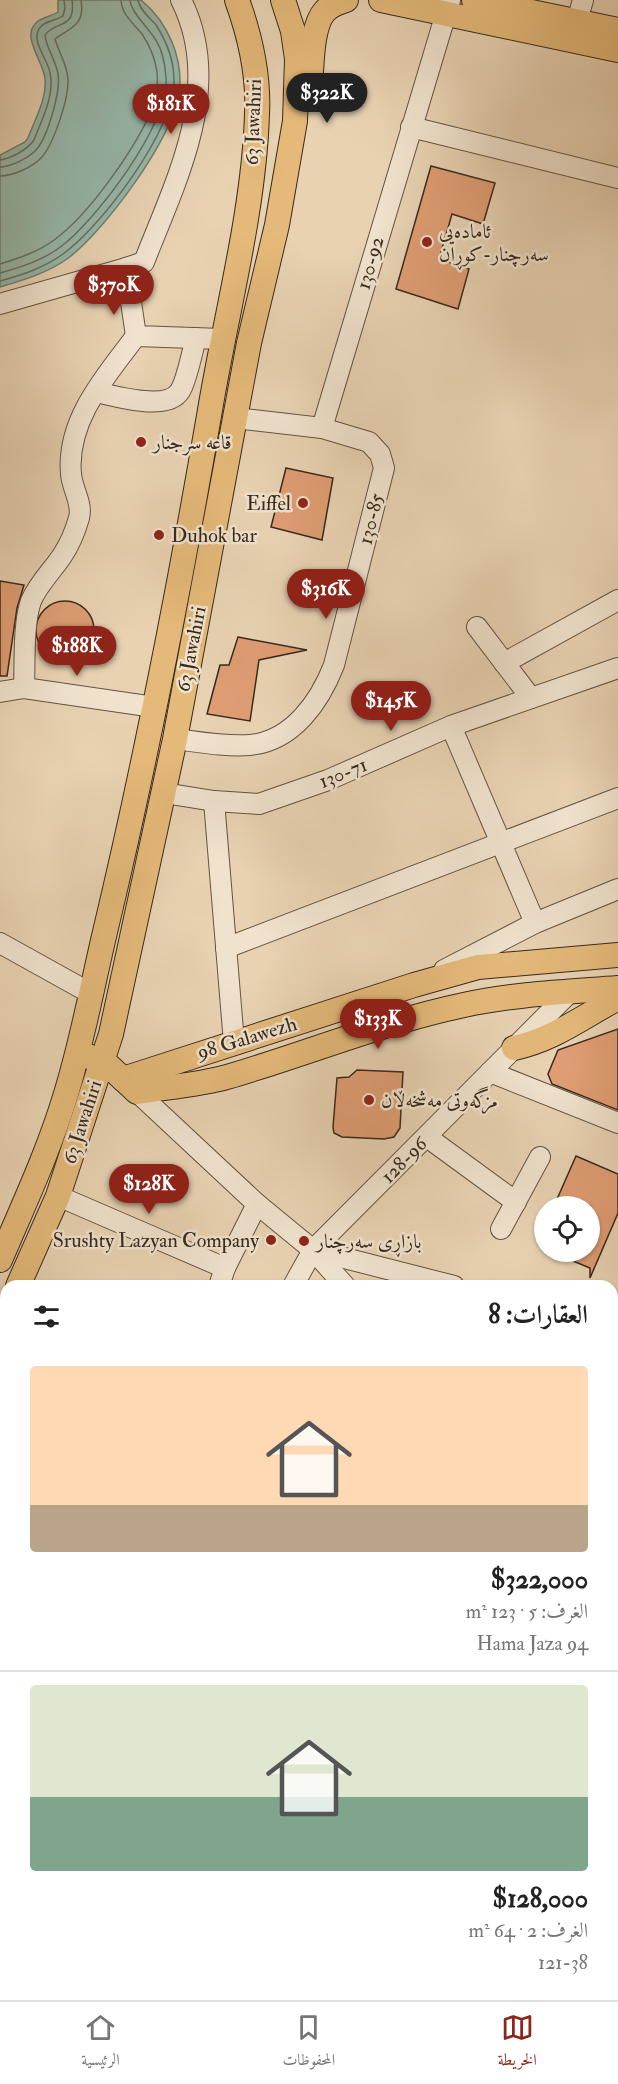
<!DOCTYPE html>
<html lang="ar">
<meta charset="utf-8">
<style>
:root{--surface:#fff;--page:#f2f2f2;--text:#222;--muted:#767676;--line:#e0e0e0;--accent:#8f2418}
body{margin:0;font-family:"IM FELL Double Pica",Amiri,serif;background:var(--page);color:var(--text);direction:rtl;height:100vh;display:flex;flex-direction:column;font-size:22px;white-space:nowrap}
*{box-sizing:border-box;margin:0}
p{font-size:20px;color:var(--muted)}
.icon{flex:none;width:33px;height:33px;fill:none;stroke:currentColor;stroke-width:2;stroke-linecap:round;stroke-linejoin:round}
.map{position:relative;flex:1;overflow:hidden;direction:ltr}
.sheet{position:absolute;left:0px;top:1280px;width:618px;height:722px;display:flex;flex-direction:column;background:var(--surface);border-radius:18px 18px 0 0;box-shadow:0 2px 4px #0004;direction:rtl}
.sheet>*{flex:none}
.tools{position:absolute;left:534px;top:1196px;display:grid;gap:12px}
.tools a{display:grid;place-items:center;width:66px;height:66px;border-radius:50%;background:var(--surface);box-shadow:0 2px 4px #0004;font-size:30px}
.price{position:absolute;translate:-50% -51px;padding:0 14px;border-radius:21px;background:var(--accent);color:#fff;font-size:20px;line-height:39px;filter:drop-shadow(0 2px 3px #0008)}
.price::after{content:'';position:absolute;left:50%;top:36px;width:18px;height:14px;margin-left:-9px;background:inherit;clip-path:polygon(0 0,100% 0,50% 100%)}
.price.selected{background:#222;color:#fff}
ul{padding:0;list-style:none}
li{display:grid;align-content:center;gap:12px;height:318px;padding:0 30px}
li+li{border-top:2px solid var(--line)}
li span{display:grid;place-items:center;height:186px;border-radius:6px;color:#555}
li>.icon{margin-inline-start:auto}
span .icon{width:108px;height:108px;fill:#fffc;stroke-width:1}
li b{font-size:26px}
h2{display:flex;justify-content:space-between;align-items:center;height:72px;padding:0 30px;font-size:26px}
.tab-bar{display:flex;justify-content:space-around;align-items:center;height:84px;border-top:2px solid var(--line);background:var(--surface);font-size:16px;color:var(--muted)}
.tab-bar a{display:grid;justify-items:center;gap:3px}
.tab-bar .selected{color:var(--accent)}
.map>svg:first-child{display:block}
.water{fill:#97b8ab;stroke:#717f72;stroke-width:1.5}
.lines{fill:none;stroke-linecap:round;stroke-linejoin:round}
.shore{stroke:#677064;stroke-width:1.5}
.building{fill:#df9d73;stroke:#37291d;stroke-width:1.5}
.minor-casing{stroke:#635342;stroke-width:22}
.major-casing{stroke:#37291d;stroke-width:26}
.minor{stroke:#f0e2cd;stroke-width:20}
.major{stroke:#e4b979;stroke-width:24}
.poi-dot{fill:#8f2418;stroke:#f0e2cd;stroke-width:2}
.labels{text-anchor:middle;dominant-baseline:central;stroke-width:5;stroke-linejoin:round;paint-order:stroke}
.street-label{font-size:20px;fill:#37291d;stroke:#f0e2cd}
.poi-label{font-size:20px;fill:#37291d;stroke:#f0e2cd;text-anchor:start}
</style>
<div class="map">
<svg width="618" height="2000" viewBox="0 0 618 2000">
<rect width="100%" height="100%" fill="#e8d2b2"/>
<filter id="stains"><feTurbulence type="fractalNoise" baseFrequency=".00333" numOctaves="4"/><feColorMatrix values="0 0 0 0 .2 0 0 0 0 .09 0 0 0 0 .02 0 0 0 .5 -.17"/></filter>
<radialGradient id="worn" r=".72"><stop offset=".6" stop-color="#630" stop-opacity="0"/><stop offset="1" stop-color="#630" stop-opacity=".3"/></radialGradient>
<!-- water -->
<path class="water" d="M58,0H141C168,22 184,59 179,94C173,138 104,232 67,259C47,273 24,280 0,287V155L25,142L28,138C35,119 47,99 45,79C44,62 20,36 37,22C43,17 52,16 58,12Z"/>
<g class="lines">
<!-- shore -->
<g class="shore">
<path d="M0,160C12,158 27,150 34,140C42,119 55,95 50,73C48,60 31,41 39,29C43,21 56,21 63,16L65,8L64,0"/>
<path d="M0,167C10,167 26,159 34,152C47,141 61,91 58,74C56,60 46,48 45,35C56,20 76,30 72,0"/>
<path d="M0,176C13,176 33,167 42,157C54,143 69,98 68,79C67,64 59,53 55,39C72,27 85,25 81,0"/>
<path d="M0,264C19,258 38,252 54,240C89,215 139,144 154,104C157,94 158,83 157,72C155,58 150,46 142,34C133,23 122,15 121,0"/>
<path d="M0,273C21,267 41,261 59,248C95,222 171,122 166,77C165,65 163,52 157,42C150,29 131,13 130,0"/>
<path d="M0,281C22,275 44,268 63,254C101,227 175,129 174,81C174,61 167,42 156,25C150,18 139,9 138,0"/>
</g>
</g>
<!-- building -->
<g class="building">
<polygon points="431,166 495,183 483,224 452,214 439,259 469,269 458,309 396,289"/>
<polygon points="286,468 333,478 322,540 271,527"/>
<polygon points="0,581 24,585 17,608 7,676 0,676"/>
<circle cx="65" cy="630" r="29"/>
<polygon points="238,637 307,650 259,660 250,721 207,714 220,665 229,665"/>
<polygon points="618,1029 618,1110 552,1084 548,1074 558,1050"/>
<polygon points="357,1070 403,1072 400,1128 394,1137 384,1139 342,1137 334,1133 333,1127 337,1078 349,1077"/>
<polygon points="576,1156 618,1174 618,1213 590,1278 590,1268 549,1251 590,1251 590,1206 554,1206"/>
</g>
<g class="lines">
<defs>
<g id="minor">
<polyline points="573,35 583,0"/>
<polyline points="411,127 618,178"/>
<path d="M126,268L144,262C176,180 225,87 181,0"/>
<polyline points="0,304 126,268 136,336 222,339"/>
<path d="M96,392C115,396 167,412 180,391C187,380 192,352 196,338"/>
<polyline points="322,428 450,0"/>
<polyline points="477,627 531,698"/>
<polyline points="504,663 618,600"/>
<path d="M24,688C25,664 23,623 31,601C38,584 52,571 62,556C70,544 75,532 79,518C83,503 72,489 71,474C66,420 106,376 136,336"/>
<polyline points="0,692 24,688 154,707"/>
<polyline points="451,726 535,923"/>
<path d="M175,739C199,742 225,747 250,745C293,741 320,701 334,665L384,468L380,454L369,442L322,428L235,418"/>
<polyline points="164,793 214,801 259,804 328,780 451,726 618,668"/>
<polyline points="214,801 234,1043"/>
<polyline points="0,943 90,993"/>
<polyline points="226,948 618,798"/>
<polyline points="444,970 535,923 618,889"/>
<polyline points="490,1072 618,1123"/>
<polyline points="137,1092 257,1204 313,1250 345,1286"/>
<polyline points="427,1137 516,1202"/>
<polyline points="58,1196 225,1268"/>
<polyline points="501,1229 540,1157"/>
<polyline points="313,1250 454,1286"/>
<polyline points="219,1286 225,1268 257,1204"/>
<polyline points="293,1286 313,1250 570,992"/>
<polyline points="612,1339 618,1327"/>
<polyline points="612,1369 618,1378"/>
<polyline points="0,1513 6,1515"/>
<polyline points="612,1560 618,1566"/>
<polyline points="0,1628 6,1630"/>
<polyline points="0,1707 6,1688"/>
<polyline points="612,1757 618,1759"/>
<polyline points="0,1862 6,1863"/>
<polyline points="612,1924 618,1897"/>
<polyline points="0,1973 6,1932"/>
<polyline points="48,2000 48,1995"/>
<polyline points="103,2000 104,1995"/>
<polyline points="230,2000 231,1995"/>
<polyline points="338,2000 339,1995"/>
<polyline points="465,2000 466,1995"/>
<polyline points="595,2000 596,1995"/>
</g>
<g id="major">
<polyline points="381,0 618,50"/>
<polyline points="474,0 618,30"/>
<path d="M310,86C312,66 311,26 325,11C331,5 339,2 346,0"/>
<path d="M514,1048C555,1039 582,1017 618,998"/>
<path d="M88,1056L110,1067L137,1092C167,1087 198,1085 227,1077C306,1054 383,1022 464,1005C514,994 566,992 618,988"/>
<polyline points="123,1079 414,985 478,967 618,955"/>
<path d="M0,1260C23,1206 48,1153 65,1097C82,1043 92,987 105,932C146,760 180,585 210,410C226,314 254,211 257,114C259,76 250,36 237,0"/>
<polyline points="18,1286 58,1196 111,1034 175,739 235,418 249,343 277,225 295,121 297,59 293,31 283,0"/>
<polyline points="0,1323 6,1311"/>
</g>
</defs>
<!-- minor casing -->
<use href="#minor" class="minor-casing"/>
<!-- major casing -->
<use href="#major" class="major-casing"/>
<!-- minor -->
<use href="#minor" class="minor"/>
<!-- major -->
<use href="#major" class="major"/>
</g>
<!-- markers -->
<g class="poi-dot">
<circle cx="427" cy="242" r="6"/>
<circle cx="141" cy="442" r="6"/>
<circle cx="303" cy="503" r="6"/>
<circle cx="159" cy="535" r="6"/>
<circle cx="369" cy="1100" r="6"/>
<circle cx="271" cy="1240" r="6"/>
<circle cx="304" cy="1241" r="6"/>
</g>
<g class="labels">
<!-- street labels -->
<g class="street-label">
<text transform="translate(253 122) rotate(-88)">63 Jawahiri</text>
<text transform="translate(370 263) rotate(-74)">130-92</text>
<text transform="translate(371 519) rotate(-76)">130-85</text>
<text transform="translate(191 649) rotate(-79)">63 Jawahiri</text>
<text transform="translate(343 773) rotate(-22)">130-71</text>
<text transform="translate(247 1038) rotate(-17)">98 Galawezh</text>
<text transform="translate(82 1122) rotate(-72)">63 Jawahiri</text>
<text transform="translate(404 1160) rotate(-45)">128-96</text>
</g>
<!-- poi labels -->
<g class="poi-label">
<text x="439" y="231">ئامادەیی<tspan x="439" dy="23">سەرچنار-کوڕان</tspan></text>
<text x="153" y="442">قاعه سرجنار</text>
<text x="291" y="503" text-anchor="end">Eiffel</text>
<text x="171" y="535">Duhok bar</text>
<text x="381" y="1100">مزگەوتی مەشخەڵان</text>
<text x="259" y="1240" text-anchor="end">Srushty Lazyan Company</text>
<text x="316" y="1241">بازاڕی سەرچنار</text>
</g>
</g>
<rect width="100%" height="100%" filter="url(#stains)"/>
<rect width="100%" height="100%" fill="url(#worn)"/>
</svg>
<div class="tools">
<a><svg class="icon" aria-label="locate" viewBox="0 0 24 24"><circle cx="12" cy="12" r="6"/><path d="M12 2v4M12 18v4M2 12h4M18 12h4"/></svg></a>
</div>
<b class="price selected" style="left:327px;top:124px">$322K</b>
<b class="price" style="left:171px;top:135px">$181K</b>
<b class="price" style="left:114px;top:316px">$370K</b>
<b class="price" style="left:326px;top:620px">$316K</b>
<b class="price" style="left:77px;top:677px">$188K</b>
<b class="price" style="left:391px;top:732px">$145K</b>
<b class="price" style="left:378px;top:1050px">$133K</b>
<b class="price" style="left:149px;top:1215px">$128K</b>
<section class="sheet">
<h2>العقارات: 8<svg class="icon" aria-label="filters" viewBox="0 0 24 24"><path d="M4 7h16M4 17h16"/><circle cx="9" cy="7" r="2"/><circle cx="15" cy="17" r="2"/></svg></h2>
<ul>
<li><span style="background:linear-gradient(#ffd9b3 75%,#b9a48a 0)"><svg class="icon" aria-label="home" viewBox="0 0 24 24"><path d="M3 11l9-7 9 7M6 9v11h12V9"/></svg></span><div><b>$322,000</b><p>الغرف: 5 · 123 m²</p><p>94 Hama Jaza</p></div></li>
<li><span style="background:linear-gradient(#dfe7d0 60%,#7fa58c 0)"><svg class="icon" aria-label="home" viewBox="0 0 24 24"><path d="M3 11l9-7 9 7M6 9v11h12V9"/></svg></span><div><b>$128,000</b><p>الغرف: 2 · 64 m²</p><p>121-38</p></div></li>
</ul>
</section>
</div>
<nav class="tab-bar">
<a class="selected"><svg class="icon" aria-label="map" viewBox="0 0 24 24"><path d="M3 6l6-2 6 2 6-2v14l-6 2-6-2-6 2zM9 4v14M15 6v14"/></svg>الخريطة</a>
<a><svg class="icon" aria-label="saved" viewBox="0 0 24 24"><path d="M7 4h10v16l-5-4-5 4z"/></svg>المحفوظات</a>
<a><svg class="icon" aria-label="home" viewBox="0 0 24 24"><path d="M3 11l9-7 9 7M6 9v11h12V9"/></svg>الرئيسية</a>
</nav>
